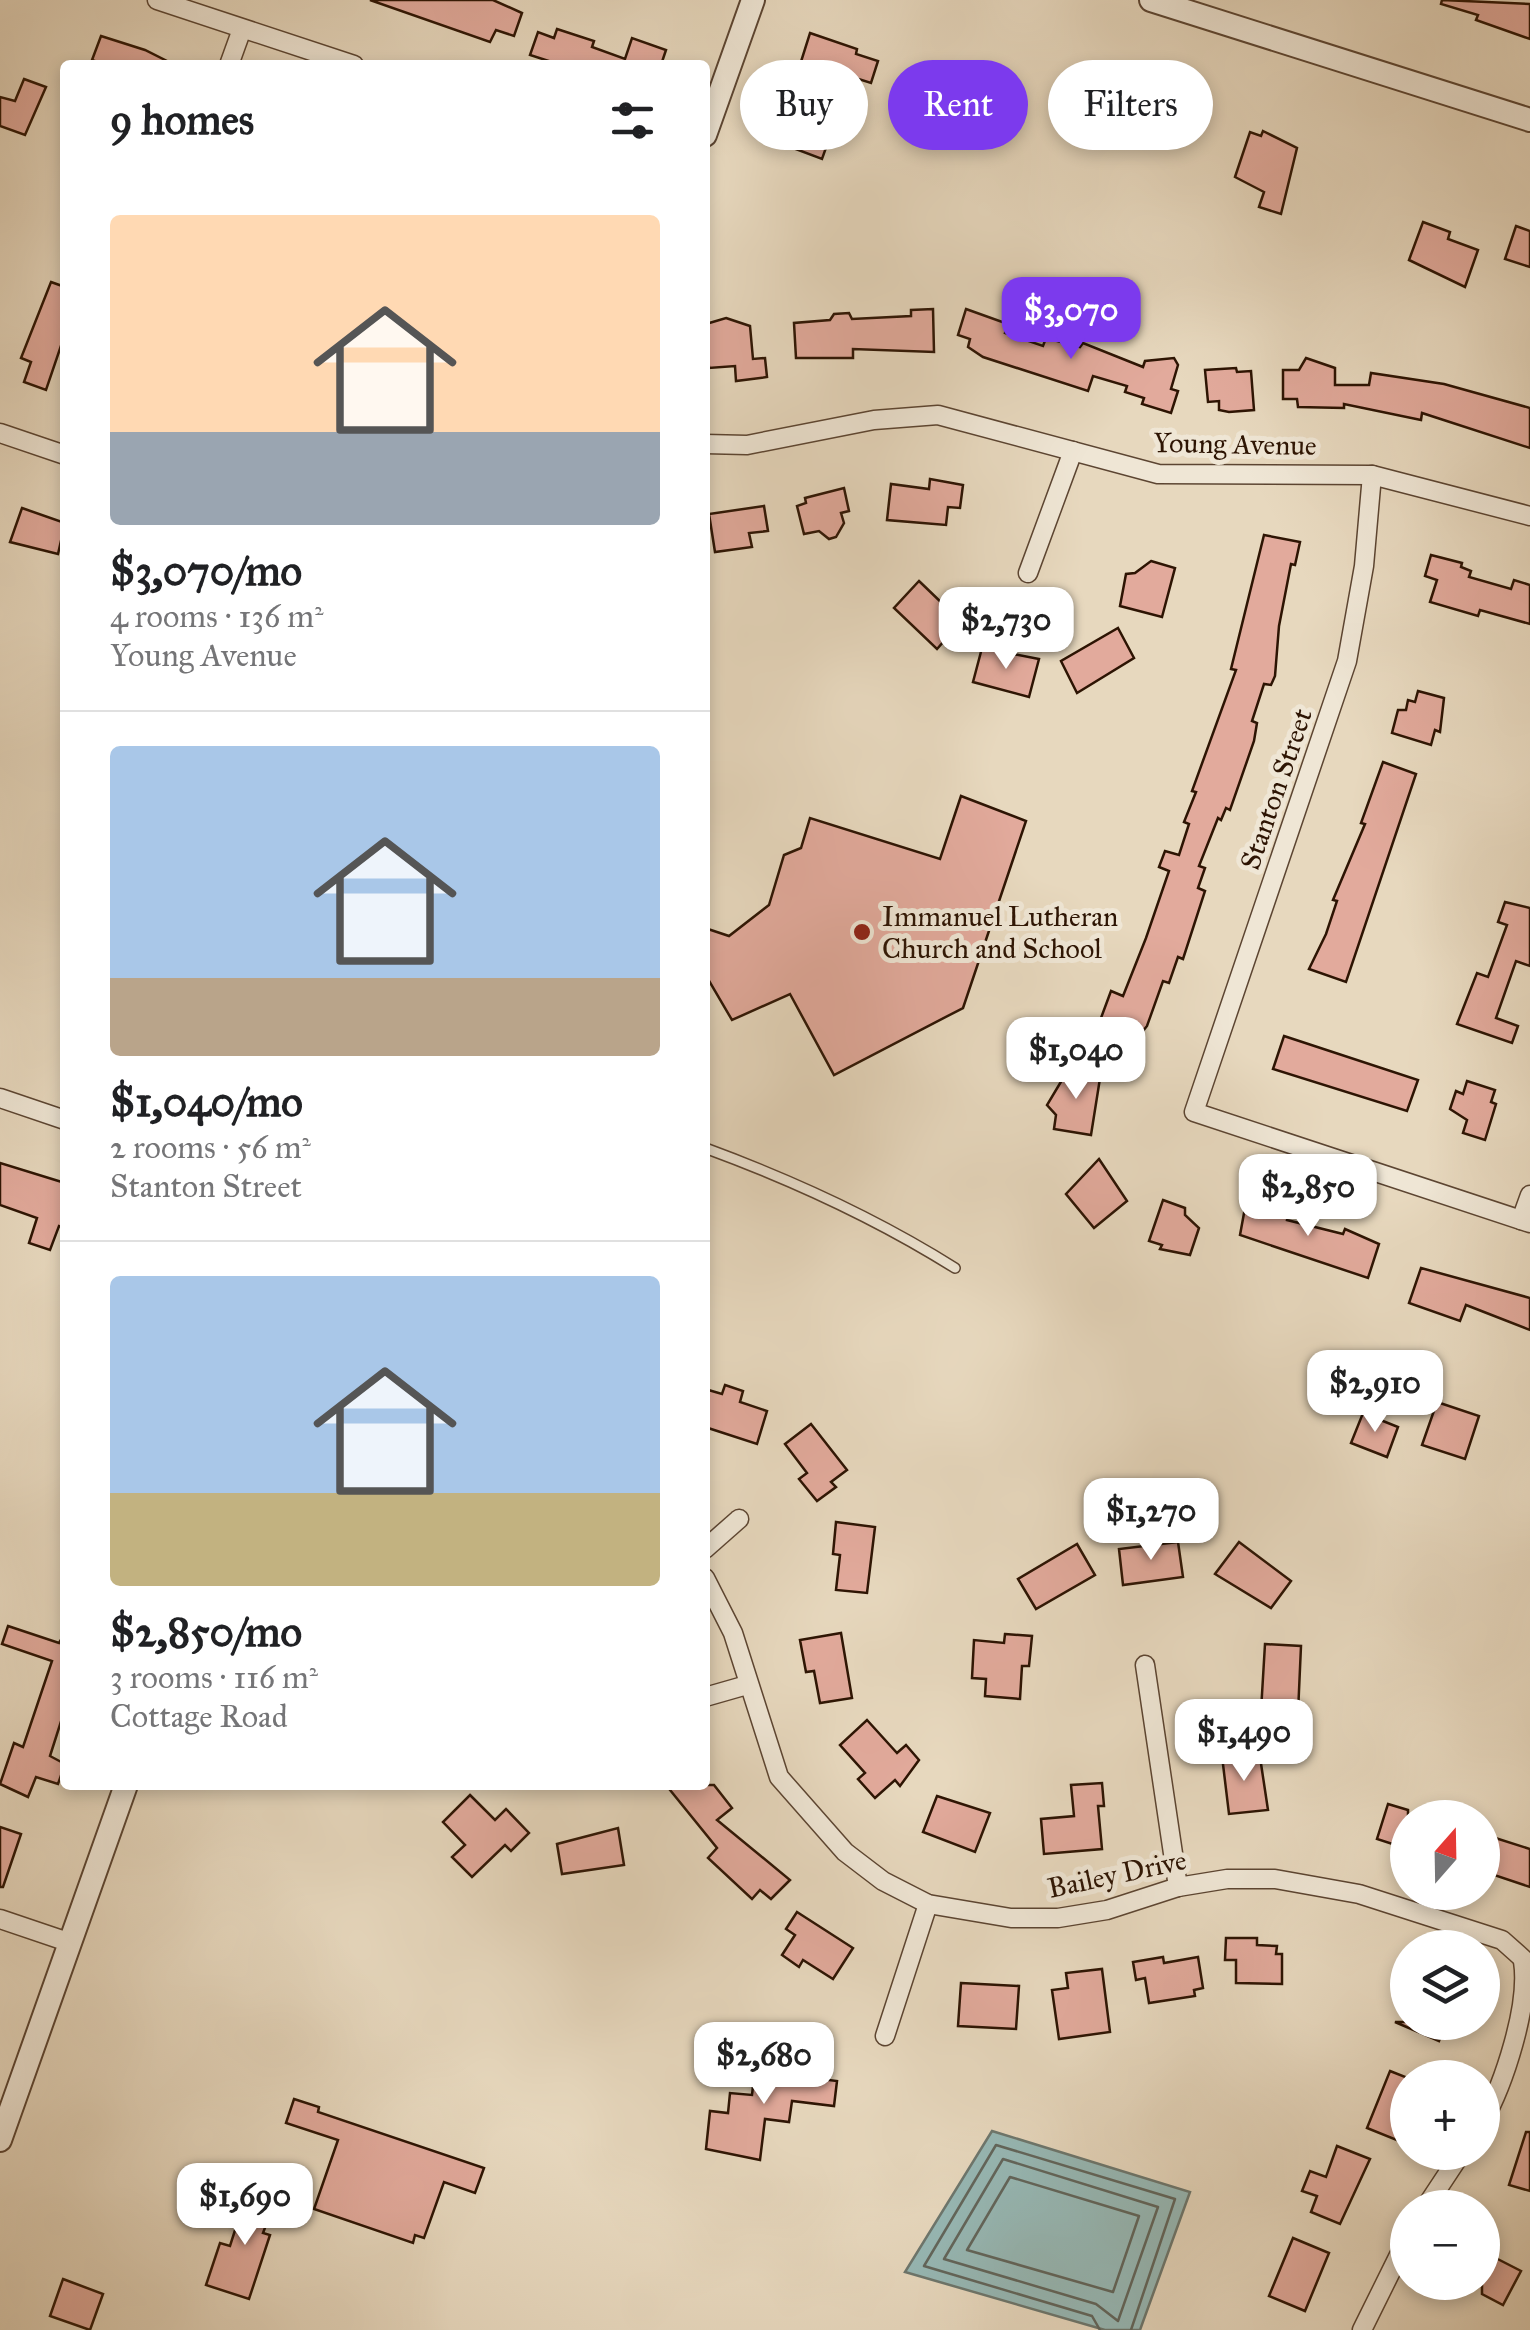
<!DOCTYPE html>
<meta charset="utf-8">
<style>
:root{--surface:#fff;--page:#f6f6f6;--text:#202124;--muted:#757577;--line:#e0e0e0;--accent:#7c3aed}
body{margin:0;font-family:"IM FELL Great Primer",serif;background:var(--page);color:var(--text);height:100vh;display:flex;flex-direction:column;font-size:38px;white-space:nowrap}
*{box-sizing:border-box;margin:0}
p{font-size:32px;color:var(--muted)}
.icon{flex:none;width:55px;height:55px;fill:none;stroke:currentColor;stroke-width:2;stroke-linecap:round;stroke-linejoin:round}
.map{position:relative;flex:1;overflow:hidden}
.panel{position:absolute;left:60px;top:60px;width:650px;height:1730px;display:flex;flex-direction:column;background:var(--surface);border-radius:10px;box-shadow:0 5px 15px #0003}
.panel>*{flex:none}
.top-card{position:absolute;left:740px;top:60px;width:640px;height:90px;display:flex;gap:20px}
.needle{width:65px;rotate:20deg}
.buttons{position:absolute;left:1390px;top:1800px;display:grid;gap:20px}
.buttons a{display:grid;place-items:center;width:110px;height:110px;border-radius:50%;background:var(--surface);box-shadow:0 5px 15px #0003;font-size:50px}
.price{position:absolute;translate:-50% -85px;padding:0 22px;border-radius:20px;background:#fff;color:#222;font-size:32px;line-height:65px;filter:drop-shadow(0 2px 5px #0008)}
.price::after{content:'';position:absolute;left:50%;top:60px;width:30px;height:22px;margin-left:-15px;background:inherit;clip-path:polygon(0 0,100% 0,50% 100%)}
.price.selected{background:var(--accent);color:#fff}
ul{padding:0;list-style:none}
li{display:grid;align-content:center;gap:20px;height:530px;padding:0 50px}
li+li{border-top:2px solid var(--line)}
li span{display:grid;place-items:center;height:310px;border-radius:10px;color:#555}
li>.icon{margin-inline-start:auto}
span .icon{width:180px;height:180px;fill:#fffc;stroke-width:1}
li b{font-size:42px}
h2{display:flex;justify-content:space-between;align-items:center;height:120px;padding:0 50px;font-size:42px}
.chip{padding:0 35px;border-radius:45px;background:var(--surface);box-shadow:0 5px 15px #0003;font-size:35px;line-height:90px}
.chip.selected{background:var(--accent);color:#fff}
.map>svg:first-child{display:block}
.water{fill:#97b9b6;stroke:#6d776e;stroke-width:2.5}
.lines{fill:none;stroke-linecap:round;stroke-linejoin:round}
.shore{stroke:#62665c;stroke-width:2.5}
.building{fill:#e2aa9c;stroke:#2d1403;stroke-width:2.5}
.service-casing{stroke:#5c4532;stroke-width:12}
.minor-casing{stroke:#5c4532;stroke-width:21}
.tertiary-casing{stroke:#5c4532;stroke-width:26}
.service{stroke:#efe6d5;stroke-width:9}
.minor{stroke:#efe6d5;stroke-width:18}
.tertiary{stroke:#efe6d5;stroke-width:22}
.poi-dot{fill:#8f2418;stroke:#efe6d5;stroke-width:4}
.labels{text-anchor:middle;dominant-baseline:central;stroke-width:10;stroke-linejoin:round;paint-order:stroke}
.street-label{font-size:28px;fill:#2d1403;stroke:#efe6d5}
.poi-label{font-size:28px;fill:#2d1403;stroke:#efe6d5;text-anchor:start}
</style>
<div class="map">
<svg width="1530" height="2330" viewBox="0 0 1530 2330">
<rect width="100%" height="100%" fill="#e7d8be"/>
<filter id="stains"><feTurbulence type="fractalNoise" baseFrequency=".002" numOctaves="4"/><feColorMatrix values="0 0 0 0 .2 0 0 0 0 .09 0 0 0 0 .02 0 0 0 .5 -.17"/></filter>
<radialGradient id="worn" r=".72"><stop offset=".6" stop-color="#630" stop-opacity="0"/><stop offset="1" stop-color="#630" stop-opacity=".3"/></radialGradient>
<!-- water -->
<polygon class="water" points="992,2131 1190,2192 1140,2330 1105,2330 905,2272"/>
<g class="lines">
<!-- shore -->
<g class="shore">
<polygon points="1003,2159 1158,2207 1118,2321 1096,2304 944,2259"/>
<polygon points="1010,2177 1139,2216 1113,2292 967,2250"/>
<polyline points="1100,2330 1092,2316 924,2266 996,2145 1175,2199 1131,2330"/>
</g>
</g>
<!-- building -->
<g class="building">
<polygon points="370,0 493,0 522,13 514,36 496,30 490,42"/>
<polygon points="1442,0 1530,4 1530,39 1476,20 1478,15 1441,4"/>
<polygon points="557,29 594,41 592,47 625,59 632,38 666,50 661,65 561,65 530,55 538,32 554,38"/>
<polygon points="810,33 857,49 856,54 878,61 871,83 843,74 830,111 838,114 822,159 785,145 793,125 782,122"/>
<polygon points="101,36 145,50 175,65 105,65 92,60"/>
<polygon points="1090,72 1130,85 1125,103 1144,109 1136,136 1076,113"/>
<polygon points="24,79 46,87 25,135 0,126 0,97 15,101"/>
<polygon points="1263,131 1297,148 1281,214 1259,207 1264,192 1235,177 1250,132 1261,136"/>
<polygon points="1423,222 1450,232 1448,239 1478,250 1465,287 1409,260"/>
<polygon points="1516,226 1530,231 1530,267 1505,259"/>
<polygon points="51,282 65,287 65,334 46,390 24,382 31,362 21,358"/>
<polygon points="933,309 934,352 853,349 853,358 796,358 794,323 830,320 834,314 849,313 852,319 911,316 911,310"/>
<polygon points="966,309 1008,324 1005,333 1043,346 1046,338 1080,347 1083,343 1143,367 1145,361 1174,358 1178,365 1171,389 1178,391 1171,413 1142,404 1144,398 1125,392 1127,386 1093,376 1088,391 983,357 968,347 970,339 958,335"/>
<polygon points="726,318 750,326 753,359 765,358 767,377 736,381 735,366 709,368 706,324"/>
<polygon points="1306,358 1335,368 1335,385 1369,385 1371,373 1444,384 1530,408 1530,448 1422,413 1421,420 1344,404 1344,408 1298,407 1297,399 1283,399 1283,370 1299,370"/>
<polygon points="1236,368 1237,372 1251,371 1254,410 1229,412 1219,410 1219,401 1208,402 1205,370"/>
<polygon points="930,479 963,485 960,508 948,507 946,525 887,520 891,484 929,489"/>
<polygon points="844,488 849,511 841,513 844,523 836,537 829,539 819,531 804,534 797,506 806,503 805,498"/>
<polygon points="764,506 768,531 749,533 752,547 715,552 709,514"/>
<polygon points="22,508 65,523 58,554 10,542"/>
<polygon points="1264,535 1300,542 1295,565 1291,564 1279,626 1275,676 1271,685 1264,684 1252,721 1257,723 1254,741 1230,810 1226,808 1221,820 1218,818 1199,866 1205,868 1198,888 1205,891 1183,959 1178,957 1169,983 1163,981 1147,1026 1139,1036 1132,1033 1128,1044 1101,1034 1106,1020 1101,1018 1111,991 1123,996 1146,938 1169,871 1159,867 1165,851 1179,855 1189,824 1184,822 1196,792 1192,791 1236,670 1231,669"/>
<polygon points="1431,555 1462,563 1461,567 1471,571 1469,577 1511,589 1514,580 1530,585 1530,624 1480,610 1478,616 1430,602 1437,580 1425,576"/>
<polygon points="1151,561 1175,568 1162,617 1120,606 1126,574 1135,573"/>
<polygon points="919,581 970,630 953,647 945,640 937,649 894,608"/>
<polygon points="1118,628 1134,658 1077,693 1061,661"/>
<polygon points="982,648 1039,659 1029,697 973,682"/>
<polygon points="1418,691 1444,698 1440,732 1435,730 1431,745 1392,733 1398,710 1406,710 1408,700 1415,702"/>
<polygon points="1383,762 1416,774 1346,982 1309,969 1326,934 1337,901 1333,900 1365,824 1361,823"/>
<polygon points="961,796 1026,821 963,1008 834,1075 790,994 732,1020 705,974 705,928 729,936 769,905 784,855 801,848 810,818 940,859"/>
<polygon points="1505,902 1530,908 1530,966 1516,961 1496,1018 1518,1026 1512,1043 1457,1024 1477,973 1488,977 1507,925 1498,922"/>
<polygon points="1284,1036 1418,1080 1407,1111 1273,1069"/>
<polygon points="1075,1068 1101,1072 1091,1135 1054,1129 1056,1115 1047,1105 1062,1080 1073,1082"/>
<polygon points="1467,1081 1495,1090 1491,1102 1496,1104 1485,1140 1463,1133 1467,1120 1450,1109 1456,1091 1463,1094"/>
<polygon points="1099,1159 1127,1201 1094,1228 1066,1194"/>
<polygon points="0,1163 65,1183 65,1228 59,1226 50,1250 29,1243 37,1218 0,1205"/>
<polygon points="1247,1197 1289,1211 1287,1220 1343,1234 1345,1229 1379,1244 1368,1278 1240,1235"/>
<polygon points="1163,1200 1185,1208 1185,1215 1199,1228 1190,1255 1160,1249 1162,1245 1149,1241"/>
<polygon points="1421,1268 1530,1298 1530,1330 1466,1305 1460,1321 1409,1303"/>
<polygon points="725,1385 743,1391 740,1402 767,1411 757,1444 705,1427 705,1389 722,1394"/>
<polygon points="1437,1402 1479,1416 1465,1459 1422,1445"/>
<polygon points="1363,1413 1398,1427 1387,1457 1351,1443"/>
<polygon points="811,1424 847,1470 831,1482 836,1487 817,1501 799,1479 807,1473 785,1444"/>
<polygon points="836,1522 875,1527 867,1593 836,1590 840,1555 833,1554"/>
<polygon points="1178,1542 1183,1577 1123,1585 1119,1549"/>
<polygon points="1239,1542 1291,1581 1271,1608 1215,1574"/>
<polygon points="1077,1544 1095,1575 1036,1609 1018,1579"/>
<polygon points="8,1626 59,1643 65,1633 65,1709 50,1756 65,1764 58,1784 36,1777 28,1797 0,1784 14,1743 23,1747 52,1661 2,1644"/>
<polygon points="841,1633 852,1698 820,1703 814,1671 806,1672 800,1640"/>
<polygon points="1005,1634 1032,1636 1029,1666 1022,1666 1020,1699 985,1696 986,1679 972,1678 974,1640 1004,1643"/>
<polygon points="1265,1644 1301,1646 1298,1713 1261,1711"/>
<polygon points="867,1720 897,1753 906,1745 919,1760 900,1786 895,1780 875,1798 858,1779 865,1773 840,1745"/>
<polygon points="1244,1754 1245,1759 1260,1757 1268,1810 1229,1814 1222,1756"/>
<polygon points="1102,1783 1104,1806 1098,1806 1102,1849 1044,1854 1041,1819 1074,1816 1071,1785"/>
<polygon points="666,1785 714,1785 732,1808 717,1820 790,1880 771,1899 760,1890 752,1899 708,1858 717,1848"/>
<polygon points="470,1795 495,1820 506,1809 529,1833 511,1851 505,1845 472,1877 452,1857 465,1845 443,1822"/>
<polygon points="937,1796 990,1813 975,1852 923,1832"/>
<polygon points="1388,1804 1408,1810 1408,1849 1377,1839"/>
<polygon points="0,1827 21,1834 3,1887 0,1887"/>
<polygon points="618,1828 624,1865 562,1874 557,1844"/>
<polygon points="1486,1835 1530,1849 1530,1887 1482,1871"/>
<polygon points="797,1912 853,1948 833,1979 803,1960 799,1967 782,1955 795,1935 786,1929"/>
<polygon points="1226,1938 1257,1938 1257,1945 1277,1946 1276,1954 1282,1954 1282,1984 1236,1983 1236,1960 1225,1960"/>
<polygon points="1163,1957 1164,1963 1198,1957 1203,1988 1194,1990 1195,1996 1149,2003 1145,1978 1136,1980 1133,1962"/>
<polygon points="1102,1969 1110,2032 1059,2039 1052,1990 1068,1988 1066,1973"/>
<polygon points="961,1983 1019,1986 1016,2029 958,2026"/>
<polygon points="1395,2022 1446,2022 1439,2041"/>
<polygon points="757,2051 784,2055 781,2074 837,2081 834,2106 792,2101 789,2122 765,2119 760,2160 706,2149 710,2111 728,2113 730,2093 752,2095"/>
<polygon points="1390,2071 1408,2078 1408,2120 1399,2141 1367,2128"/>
<polygon points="294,2099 319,2107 318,2112 484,2168 475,2193 444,2182 424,2238 415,2235 413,2243 314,2209 338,2140 286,2123"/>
<polygon points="1526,2132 1530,2132 1530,2191 1509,2185"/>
<polygon points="1337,2146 1370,2159 1340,2224 1311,2212 1317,2196 1302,2191 1310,2171 1326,2177"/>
<polygon points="264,2179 281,2186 263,2233 270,2235 249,2299 206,2285 220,2243 230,2246 237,2224 245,2227"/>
<polygon points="1293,2238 1329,2253 1305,2311 1269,2296"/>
<polygon points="1482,2251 1521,2271 1503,2305 1482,2294"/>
<polygon points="63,2279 103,2294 90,2330 50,2316"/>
</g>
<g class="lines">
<defs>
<path id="service" d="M705,1148C792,1180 877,1219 955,1268"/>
<g id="minor">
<polyline points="157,0 354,65"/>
<polyline points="229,65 242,29"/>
<polyline points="0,433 65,455"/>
<polyline points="705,444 747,445 874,420 938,415 1158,474 1372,475 1530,516"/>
<polyline points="1372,475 1364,566 1347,661 1194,1112 1530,1223"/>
<polyline points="1028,573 1073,451"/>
<polyline points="0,1098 65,1120"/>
<polyline points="1521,1220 1530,1195"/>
<polyline points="705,1549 739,1519"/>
<polyline points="705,1578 733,1633 779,1777 845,1852 883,1881 928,1904 1011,1918 1058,1918 1107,1910 1178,1887 1227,1879 1275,1879 1359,1894 1502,1940 1530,1965"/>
<polyline points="1145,1665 1178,1887"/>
<polyline points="705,1697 747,1685"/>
<polyline points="0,1919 71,1943"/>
<polyline points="885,2036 928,1904"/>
<path d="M1482,2123C1504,2084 1530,2005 1523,1961"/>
<polyline points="1425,2208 1462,2152"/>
<polyline points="1362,2330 1408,2237"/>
</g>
<g id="tertiary">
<polyline points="1151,0 1530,120"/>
<polyline points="705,135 753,0"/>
<polyline points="0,2140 126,1785"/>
</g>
</defs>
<!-- service casing -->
<use href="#service" class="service-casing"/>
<!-- minor casing -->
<use href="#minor" class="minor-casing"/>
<!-- tertiary casing -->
<use href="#tertiary" class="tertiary-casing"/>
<!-- service -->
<use href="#service" class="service"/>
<!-- minor -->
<use href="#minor" class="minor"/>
<!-- tertiary -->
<use href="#tertiary" class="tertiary"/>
</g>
<!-- markers -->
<circle class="poi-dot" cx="862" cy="932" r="10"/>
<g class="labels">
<!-- street labels -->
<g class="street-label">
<text transform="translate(1235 444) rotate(1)">Young Avenue</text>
<text transform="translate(1276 789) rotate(-71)">Stanton Street</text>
<text transform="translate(1117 1874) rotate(-12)">Bailey Drive</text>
</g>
<!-- poi labels -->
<g class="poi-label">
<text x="882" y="916">Immanuel Lutheran<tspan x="882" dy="32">Church and School</tspan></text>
</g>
</g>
<rect width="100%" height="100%" filter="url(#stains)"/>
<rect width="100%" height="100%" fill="url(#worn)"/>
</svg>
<div class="buttons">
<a><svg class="needle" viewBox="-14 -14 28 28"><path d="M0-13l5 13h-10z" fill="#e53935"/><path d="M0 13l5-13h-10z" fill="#757577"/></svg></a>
<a><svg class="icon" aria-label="layers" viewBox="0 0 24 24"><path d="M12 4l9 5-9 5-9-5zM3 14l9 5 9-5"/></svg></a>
<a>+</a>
<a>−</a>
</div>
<b class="price selected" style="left:1071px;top:362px">$3,070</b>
<b class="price" style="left:1006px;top:672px">$2,730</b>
<b class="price" style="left:1076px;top:1102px">$1,040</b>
<b class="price" style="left:1308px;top:1239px">$2,850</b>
<b class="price" style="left:1375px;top:1435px">$2,910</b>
<b class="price" style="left:1151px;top:1563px">$1,270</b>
<b class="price" style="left:1244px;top:1784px">$1,490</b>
<b class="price" style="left:764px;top:2107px">$2,680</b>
<b class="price" style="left:245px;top:2248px">$1,690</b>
<div class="top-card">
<a class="chip">Buy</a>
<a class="chip selected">Rent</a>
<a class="chip">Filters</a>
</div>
<section class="panel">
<h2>9 homes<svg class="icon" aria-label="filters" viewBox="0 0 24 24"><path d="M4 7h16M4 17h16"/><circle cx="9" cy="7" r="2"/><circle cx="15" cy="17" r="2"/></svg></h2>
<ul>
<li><span style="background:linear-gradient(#ffd9b3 70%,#9aa5b1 0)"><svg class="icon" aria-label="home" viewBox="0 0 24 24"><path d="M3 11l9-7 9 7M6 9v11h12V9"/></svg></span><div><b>$3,070/mo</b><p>4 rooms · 136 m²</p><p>Young Avenue</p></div></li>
<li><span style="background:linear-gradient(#a9c7e8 75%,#b9a48a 0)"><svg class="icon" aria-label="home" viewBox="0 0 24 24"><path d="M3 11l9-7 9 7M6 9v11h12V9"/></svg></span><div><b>$1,040/mo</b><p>2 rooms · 56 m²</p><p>Stanton Street</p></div></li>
<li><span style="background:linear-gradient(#a9c7e8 70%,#c2b280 0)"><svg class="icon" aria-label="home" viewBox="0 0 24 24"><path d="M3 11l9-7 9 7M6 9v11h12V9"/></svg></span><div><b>$2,850/mo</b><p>3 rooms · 116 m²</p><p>Cottage Road</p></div></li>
</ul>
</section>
</div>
